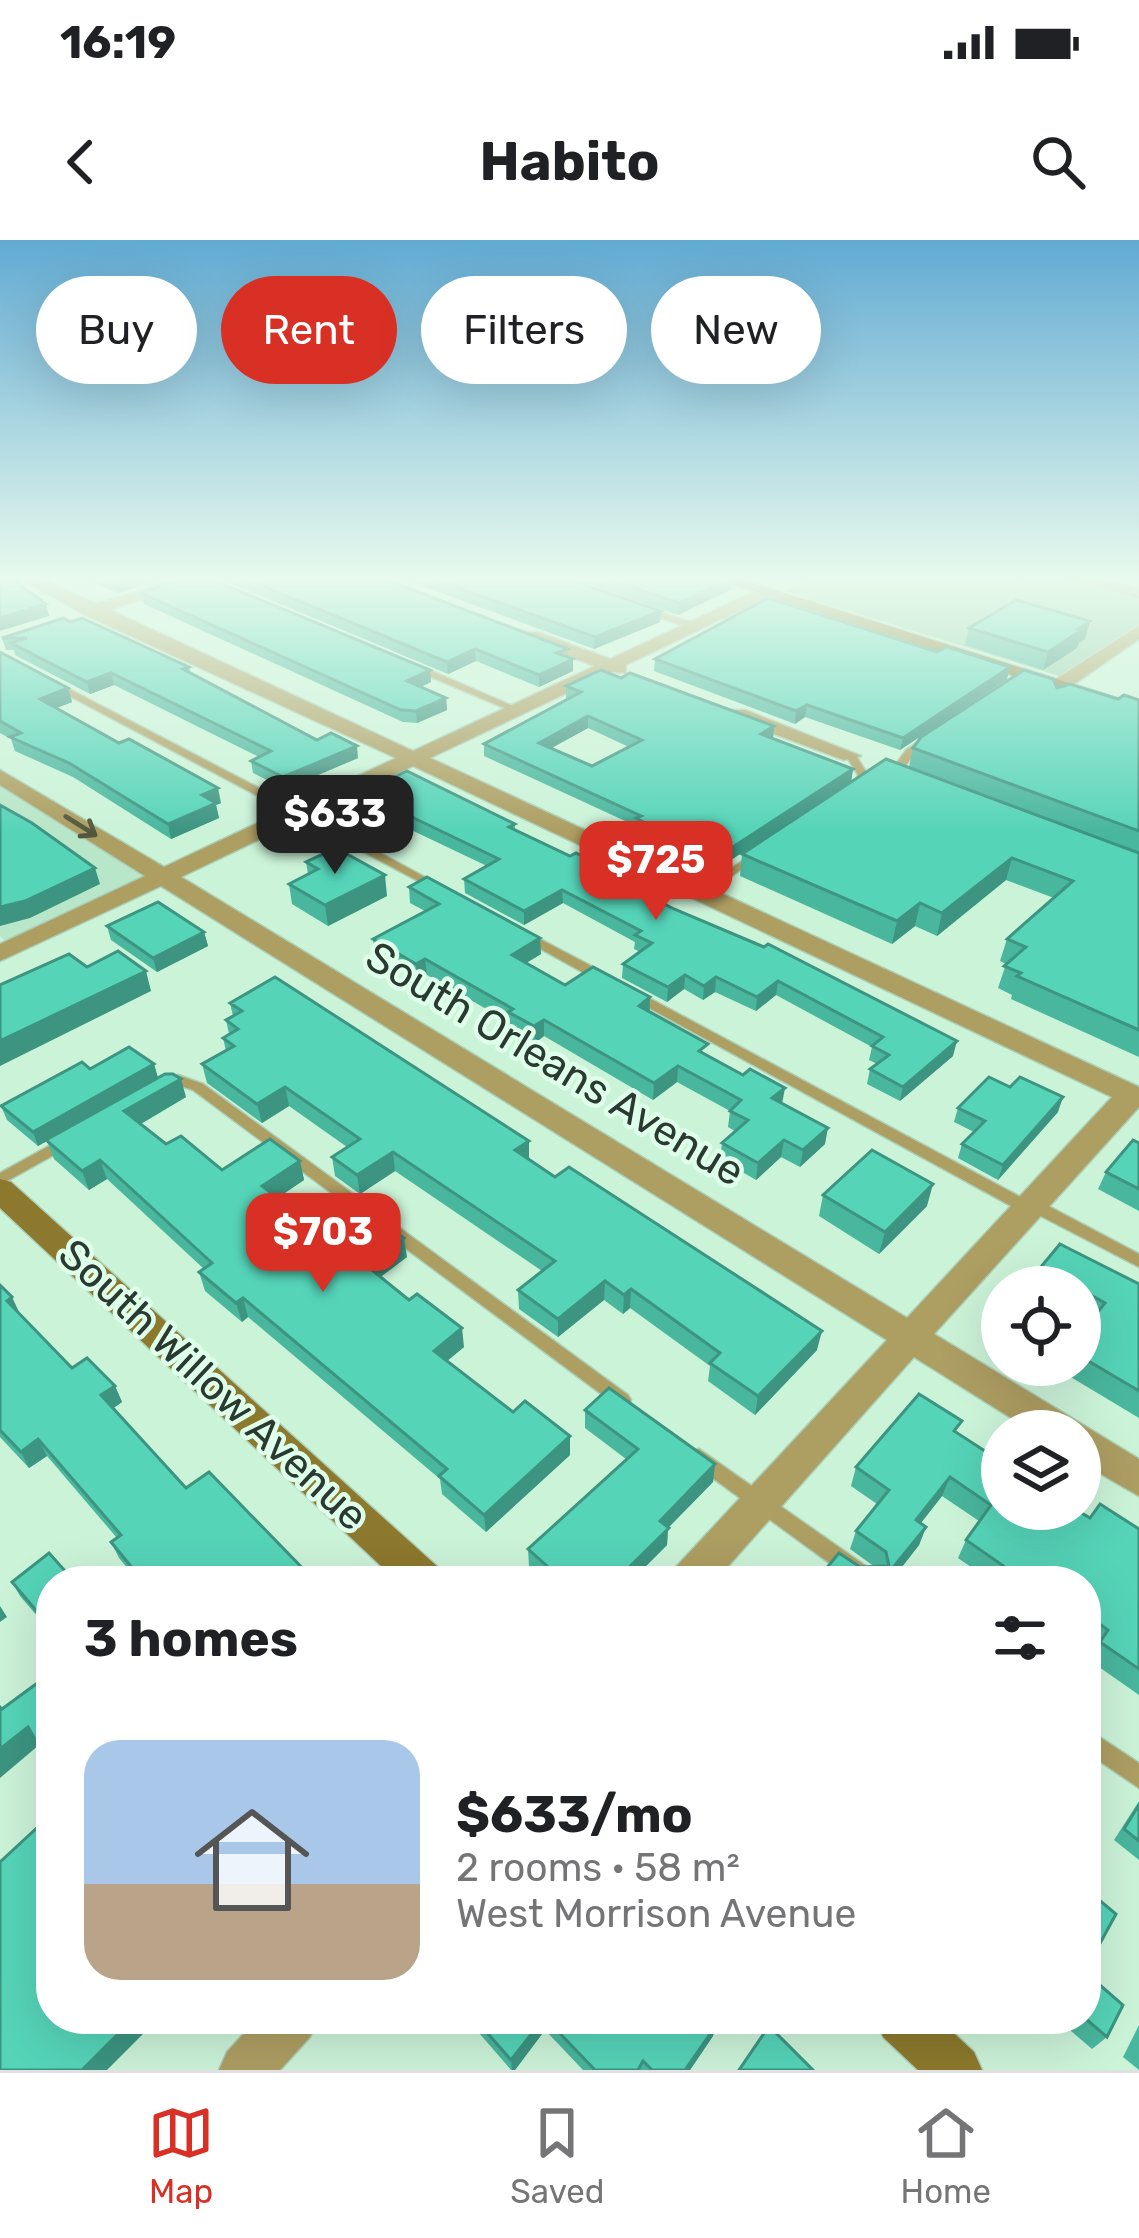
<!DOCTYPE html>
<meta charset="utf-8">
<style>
:root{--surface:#fff;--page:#f2f2f2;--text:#202124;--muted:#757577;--line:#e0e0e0;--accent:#d93025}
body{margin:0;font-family:Rubik,sans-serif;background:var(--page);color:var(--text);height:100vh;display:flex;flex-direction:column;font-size:45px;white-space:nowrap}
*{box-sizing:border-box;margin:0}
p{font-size:39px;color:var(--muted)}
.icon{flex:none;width:66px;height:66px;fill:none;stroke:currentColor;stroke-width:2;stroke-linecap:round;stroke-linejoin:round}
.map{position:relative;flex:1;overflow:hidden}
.drawer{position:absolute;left:36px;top:1326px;width:1065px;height:468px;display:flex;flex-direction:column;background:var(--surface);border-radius:48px;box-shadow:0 12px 48px #0002}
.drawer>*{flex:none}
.guide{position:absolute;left:36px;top:36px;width:1068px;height:108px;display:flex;gap:24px}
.tools{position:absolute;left:981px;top:1026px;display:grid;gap:24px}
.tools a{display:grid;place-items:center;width:120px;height:120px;border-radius:50%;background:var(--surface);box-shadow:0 12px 48px #0002;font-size:60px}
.price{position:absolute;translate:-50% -102px;padding:0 27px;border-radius:24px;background:var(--accent);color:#fff;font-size:39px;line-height:78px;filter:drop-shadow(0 3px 6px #0008)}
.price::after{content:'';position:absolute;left:50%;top:72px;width:36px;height:27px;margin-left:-18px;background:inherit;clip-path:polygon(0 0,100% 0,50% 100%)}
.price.on{background:#222;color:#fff}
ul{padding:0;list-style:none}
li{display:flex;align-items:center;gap:36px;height:300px;padding:0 48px}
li+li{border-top:3px solid var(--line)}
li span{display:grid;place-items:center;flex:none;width:336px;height:240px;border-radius:36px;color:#555}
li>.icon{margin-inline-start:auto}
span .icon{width:144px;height:144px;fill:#fffc;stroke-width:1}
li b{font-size:51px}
h2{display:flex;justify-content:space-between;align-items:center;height:144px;padding:0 48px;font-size:51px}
.chip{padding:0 42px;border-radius:54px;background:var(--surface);box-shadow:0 12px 48px #0002;font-size:42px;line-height:108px}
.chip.on{background:var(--accent);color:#fff}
.status{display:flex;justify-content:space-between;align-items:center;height:84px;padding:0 60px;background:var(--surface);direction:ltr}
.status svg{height:33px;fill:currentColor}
header{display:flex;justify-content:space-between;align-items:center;height:156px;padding:0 48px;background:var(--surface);font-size:54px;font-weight:700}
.tabs{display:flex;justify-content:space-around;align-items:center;height:168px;border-top:3px solid var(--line);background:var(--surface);font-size:33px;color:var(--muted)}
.tabs a{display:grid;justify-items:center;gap:6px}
.tabs .on{color:var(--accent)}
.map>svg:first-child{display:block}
.built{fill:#b8e6c8}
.green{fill:#99ceab}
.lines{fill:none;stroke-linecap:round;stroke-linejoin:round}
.lane-casing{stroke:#abceb6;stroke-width:3}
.street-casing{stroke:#abceb6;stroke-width:3}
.secondary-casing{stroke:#abceb6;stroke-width:3}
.lane{fill:#ad9e62;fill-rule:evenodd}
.street{fill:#ad9e62;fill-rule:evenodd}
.secondary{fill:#8c792d;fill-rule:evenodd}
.wall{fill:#49b69e;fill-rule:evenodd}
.shaded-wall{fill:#3c9481}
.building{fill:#55d4b8;stroke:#3c9481;stroke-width:3;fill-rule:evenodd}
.oneway{stroke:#52583f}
.labels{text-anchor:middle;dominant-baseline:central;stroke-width:9;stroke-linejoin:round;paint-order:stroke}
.street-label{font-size:42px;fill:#2b3a30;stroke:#deffe9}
</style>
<div class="status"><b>16:19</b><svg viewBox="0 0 49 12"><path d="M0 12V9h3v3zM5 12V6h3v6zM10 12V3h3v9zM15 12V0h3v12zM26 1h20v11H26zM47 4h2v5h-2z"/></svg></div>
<header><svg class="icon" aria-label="back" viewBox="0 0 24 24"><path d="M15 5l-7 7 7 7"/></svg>Habito<svg class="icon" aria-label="search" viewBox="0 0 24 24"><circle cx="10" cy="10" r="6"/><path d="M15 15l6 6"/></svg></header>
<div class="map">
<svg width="1139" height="1830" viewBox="0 0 1139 1830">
<rect width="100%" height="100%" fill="#cbf3d8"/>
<!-- built -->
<polygon class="built" points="0,546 145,637 8,703 0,696"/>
<!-- green -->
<polygon class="green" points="812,337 1060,337 1139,359 1139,384 1059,436 784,351"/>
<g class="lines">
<defs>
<g id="lane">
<polygon points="645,367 696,384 697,386 690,388 642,372 641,370"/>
<polygon points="412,425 418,425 522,470 514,472 412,429"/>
<polygon points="50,439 303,571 445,648 443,650 435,650 47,444 45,442"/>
<polygon points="925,497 934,499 914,514 898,536 890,536 889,534 906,510"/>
<polygon points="851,513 855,514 868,535 861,551 856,554 851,551 858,535 846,516"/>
<polygon points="755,613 759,614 759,618 701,656 697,657 691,653"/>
<polygon points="523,690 612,737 613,740 607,744 602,743 519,697 517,694"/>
<polygon points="634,750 1026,960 1037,960 1139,1014 1139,1027 1033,972 1022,972 629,757 627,754 629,751"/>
<polygon points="178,835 203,844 628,1155 631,1160 628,1165 622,1167 616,1165 193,850 178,845 163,850 156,845 158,842"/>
<polygon points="65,897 72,902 70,906 0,945 0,933"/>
<polygon points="699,1209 877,1334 880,1341 854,1341 692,1223 690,1217 692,1211"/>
<polygon points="1086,1488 1139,1523 1139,1548 1086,1512"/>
</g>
<g id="street">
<path d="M17,337H37L96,364L182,337H206L110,370L413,511L595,426L525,400V392H537L610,419L760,349H772V355L626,425V433L611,432L430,518L1139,847V867L934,1094L1139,1219V1256L1080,1222V1191H1032L914,1117L715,1341H669L675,1328L887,1100L161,646L0,721V704L145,636L0,545V530L164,627L396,518L85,375ZM413,526L1112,857L907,1078L181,637Z"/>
<polygon points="1066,337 1092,337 1139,349 1139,359"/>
<polygon points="1139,386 1139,399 1067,449 1053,449 1053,441"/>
<polygon points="731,470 745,470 861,516 844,520 731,478"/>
<polygon points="257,1779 317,1779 310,1797 280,1830 219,1830 227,1812"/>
</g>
<g id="secondary">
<polygon points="710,337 734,337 1139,465 1139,477"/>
<polygon points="0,939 11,942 439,1328 445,1341 397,1341 0,968"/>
<polygon points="876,1779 939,1779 974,1812 982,1830 918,1830 883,1797"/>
</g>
</defs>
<!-- lane casing -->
<use href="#lane" class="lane-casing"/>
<!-- street casing -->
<use href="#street" class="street-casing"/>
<!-- secondary casing -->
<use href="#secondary" class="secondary-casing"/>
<!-- lane -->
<use href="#lane" class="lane"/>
<!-- street -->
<use href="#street" class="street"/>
<!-- secondary -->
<use href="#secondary" class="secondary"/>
</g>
<!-- wall -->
<g class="wall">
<polygon points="78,337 169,337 118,353"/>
<polygon points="216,337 379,337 573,419 573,431 539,447 476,421 448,434"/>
<polygon points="398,337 561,337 661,371 660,382 594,409"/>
<polygon points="568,337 730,337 733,338 732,349 678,375"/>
<polygon points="141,353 430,430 431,442 420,447 446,458 447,470 417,483 403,482 144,364"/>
<polygon points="70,382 189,427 191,433 317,500 358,518 285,549 253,533 251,521 259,517 114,445 90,454 15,415 14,410 6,410 2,398"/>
<polygon points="969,388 1085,399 1079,403 1077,408 1043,430 965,405"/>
<polygon points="0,412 68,448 72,462 56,468 221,563 216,565 219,578 171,599 73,537 15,511 11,499 0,493"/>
<polygon points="937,412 1010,427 1007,439 900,510 805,477 795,484 654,431 655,419"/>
<path d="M621,438L774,486L773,498L853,529L851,542L720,627L714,624L706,629L636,591V586L484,516V504L568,459L566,458V446ZM588,488L629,507L592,526L551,508Z"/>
<polygon points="1057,448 1118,459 1139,460 1139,817 1011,759 1012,755 998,748 1006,724 1000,721 1007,699 1054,658 1006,640 937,696 915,686 892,704 740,636 742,614 909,527 913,508"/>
<polygon points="362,553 515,584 515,590 570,616 603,627 603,633 953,816 900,861 867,844 870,829 877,824 869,820 872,807 776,755 756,771 715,752 703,760 684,749 667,762 622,738 623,724 640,712 634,709 635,702 563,663 524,685 465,653 464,639 487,626 363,567"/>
<polygon points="306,622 387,656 328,686 292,664 289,644 308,634"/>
<polygon points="409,647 541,714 526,723 565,745 650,757 650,772 707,815 782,864 825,904 800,927 781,917 756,940 720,919 722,903 735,891 728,887 730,871 677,842 653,860 544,796 535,803 509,788 509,782 427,735 417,740 375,715 373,699 425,671 410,663"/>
<polygon points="107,686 204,692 208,706 157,732 111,700"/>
<polygon points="230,763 529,920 817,1110 755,1175 708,1141 710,1126 630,1068 623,1074 604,1060 558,1097 519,1069 518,1050 542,1031 395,931 360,954 335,936 332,917 347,907 289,866 262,883 207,843 202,824 226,811 223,798 229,794 226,780 233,776"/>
<polygon points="154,824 158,838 186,857 141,884 166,904 222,930 300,921 304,940 277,958 283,968 316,993 407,1017 380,1037 464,1107 447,1121 570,1215 486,1292 442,1254 440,1239 248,1077 242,1082 205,1051 199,1032 204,1029 107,939 89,950 54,919 47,901 38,906 7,880 1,866 90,829"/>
<polygon points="958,868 1058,872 998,940 958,918 962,904 974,892 954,882"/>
<polygon points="1139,903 1139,971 1098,949 1106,932"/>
<polygon points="823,955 927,966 879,1014 819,976"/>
<polygon points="1040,1028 1139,1044 1139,1178 1059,1130 1061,1125 1080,1125 1080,1094 1090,1081 1080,1076 1080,1047 1033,1047"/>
<polygon points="0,1045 20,1074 72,1128 115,1146 122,1162 113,1168 186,1248 315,1341 138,1341 119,1318 111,1302 117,1298 47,1216 29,1228 0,1197"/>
<polygon points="585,1170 715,1224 713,1242 668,1288 667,1305 631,1341 545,1341 529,1327 528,1309 626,1219 585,1188"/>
<polygon points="957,1193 1090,1278 1139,1289 1139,1455 1089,1420 1096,1407 1086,1400 1086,1341 991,1341 958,1318 966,1300 979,1281 942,1256 921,1283 926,1287 919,1305 891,1341 860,1327 875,1327 850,1309 856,1291 877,1264 851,1246 856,1227"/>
<polygon points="51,1341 51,1392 20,1356 12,1342"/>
<polygon points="1139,1561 1139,1620 1114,1600"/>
<polygon points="467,1779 712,1779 713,1796 690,1830 583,1830 545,1790 515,1830 511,1830"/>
<polygon points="1057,1779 1086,1779 1107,1797 1092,1809"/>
<polygon points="1139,1785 1139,1830 1123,1817"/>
</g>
<!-- shaded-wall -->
<g class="shaded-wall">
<polygon points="131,337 169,337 118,353 116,341"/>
<polygon points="733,338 732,349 678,375 679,363"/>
<polygon points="46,364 49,376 0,391 0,378"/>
<polygon points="661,371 660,382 594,409 595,397"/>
<polygon points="1090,381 1085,399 1079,403 1077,408 1043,430 1048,412"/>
<polygon points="475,409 476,421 448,434 447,422"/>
<polygon points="573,419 573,431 539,447 539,435"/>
<polygon points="1010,427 1007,439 900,510 903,498"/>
<polygon points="430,430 431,442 408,453 407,441"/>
<polygon points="111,433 114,445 90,454 87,442"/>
<polygon points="68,448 72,462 44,473 40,459"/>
<polygon points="446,458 447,470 417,483 416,471"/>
<polygon points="807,465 805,477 795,484 796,471"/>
<polygon points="588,476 588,488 539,515 539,503"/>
<polygon points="774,486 773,498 761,494"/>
<polygon points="357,506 358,518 285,549 283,537"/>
<polygon points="853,529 851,542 720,627 722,614"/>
<polygon points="218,548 221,563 216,565 219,578 171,599 168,584 202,555"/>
<polygon points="715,611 714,624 706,629 707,616"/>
<polygon points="1012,618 1006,640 937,696 942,673"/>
<polygon points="95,628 100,644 30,678 0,686 0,667"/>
<polygon points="385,635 387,656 328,686 325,665"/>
<polygon points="562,650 563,663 524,685 524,671"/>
<polygon points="920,663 915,686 892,704 897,681"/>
<polygon points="204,692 208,706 157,732 153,718"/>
<polygon points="540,698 541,714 513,731 512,715"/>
<polygon points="425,719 427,735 417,740 416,724"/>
<polygon points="146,731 151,751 0,826 0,801"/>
<polygon points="685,735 684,749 667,762 668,747"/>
<polygon points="716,737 715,752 703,760 704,746"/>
<polygon points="778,741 776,755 756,771 757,757"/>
<polygon points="650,757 649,774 639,766"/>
<polygon points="544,780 544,796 535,803 534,786"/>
<polygon points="957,801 953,816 900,861 903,847"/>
<polygon points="154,824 158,838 38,906 33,892"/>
<polygon points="678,826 677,842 653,860 654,843"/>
<polygon points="181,839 186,857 130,890 124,871"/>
<polygon points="285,847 289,866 262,883 257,864"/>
<polygon points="785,848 782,864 772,858"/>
<polygon points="1063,857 1058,872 998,940 1003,925"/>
<polygon points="828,888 825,904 800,927 803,910"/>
<polygon points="784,900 781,917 756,940 758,923"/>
<polygon points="529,901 529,920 515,910"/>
<polygon points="393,912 395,931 360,954 357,935"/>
<polygon points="100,920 107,939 89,950 82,931"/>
<polygon points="300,921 304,940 267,965 262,946"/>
<polygon points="933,944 927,966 879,1014 885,992"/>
<polygon points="404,998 407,1017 370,1045 367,1026"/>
<polygon points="605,1041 604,1060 558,1097 558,1079"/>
<polygon points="631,1049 630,1068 623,1074 624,1055"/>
<polygon points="12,1057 20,1074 7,1061"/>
<polygon points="243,1058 248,1077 242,1082 236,1063"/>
<polygon points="462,1088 464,1107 436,1130 434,1111"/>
<polygon points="822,1091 817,1110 755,1175 758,1156"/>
<polygon points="115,1146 122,1162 108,1172 101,1155"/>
<polygon points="570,1196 570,1215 486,1292 484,1275"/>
<polygon points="38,1199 47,1216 29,1228 21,1212"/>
<polygon points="715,1224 713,1242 668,1288 667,1305 631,1341 615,1341 660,1281"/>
<polygon points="950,1237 942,1256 909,1298 916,1280"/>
<polygon points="926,1287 919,1305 891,1341 882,1341"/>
<polygon points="0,1366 7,1377 0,1382"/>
<polygon points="28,1487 51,1495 51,1521 39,1505 0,1538 0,1509"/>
<polygon points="133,1779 158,1779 107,1830 82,1830"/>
<polygon points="543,1779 544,1779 545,1790 515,1830 512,1830 511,1820"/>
<polygon points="717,1784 713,1796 690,1830 685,1830"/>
</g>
<!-- building -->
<g class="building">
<polygon points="0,337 10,337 46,364 0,378"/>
<polygon points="104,337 131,337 116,341"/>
<polygon points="187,337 206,337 430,430 407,441 446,458 416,471 401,470 141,353"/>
<polygon points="241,337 379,337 568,409 557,413 573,419 539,435 475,409 447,422"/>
<polygon points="428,337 562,337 661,371 595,397"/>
<polygon points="601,337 730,337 733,338 679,363"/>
<polygon points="768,358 937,412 947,407 1010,427 903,498 807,465 796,471 655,419"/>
<polygon points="1016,360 1090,381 1078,389 1082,390 1048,412 969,388"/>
<polygon points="64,378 70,382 82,378 189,427 183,429 317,500 331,493 357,506 283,537 251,521 271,511 111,433 87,442 11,403 27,398 2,398"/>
<polygon points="0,412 68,448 40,459 119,503 129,499 218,548 202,555 216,563 168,584 69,523 10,497 21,493 0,481"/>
<path d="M601,430L621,438L630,433L774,486L761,494L853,529L722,614L715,611L707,616L636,578L641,576L484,504L581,452L566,446ZM588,476L642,500L592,526L539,503Z"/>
<polygon points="1024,430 1053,439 1057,448 1070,444 1118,459 1124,455 1139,460 1139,591 913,508 921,497"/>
<polygon points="886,519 1139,613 1139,790 1017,736 1021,733 1004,726 1026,707 1007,699 1073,641 1012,618 942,673 920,663 897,681 742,614"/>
<polygon points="407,531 515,584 509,587 570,616 576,613 603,627 597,630 674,669 764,707 768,704 957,801 903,847 870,829 889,815 872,806 883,797 778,741 757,757 716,737 704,746 685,735 668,747 623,724 652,703 635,695 641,691 562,650 524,671 464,639 499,619 362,553"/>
<polygon points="0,565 32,583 95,628 25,661 0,667"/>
<polygon points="336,608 385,635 325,665 289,644 318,629 306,622"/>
<polygon points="427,637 540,698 512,715 565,745 593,727 650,757 639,766 708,804 699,811 743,835 750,829 785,848 772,858 828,888 803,910 784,900 758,923 722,903 748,880 730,871 741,860 678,826 654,843 544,780 534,786 508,772 513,769 425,719 416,724 373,699 439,664 409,647"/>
<polygon points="158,662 204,692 153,718 107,686"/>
<polygon points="118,711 146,731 0,801 0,745 69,714 87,727"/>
<polygon points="275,737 529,901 515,910 555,937 569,927 822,1091 758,1156 710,1123 720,1113 631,1049 624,1055 605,1041 558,1079 518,1050 555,1021 393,912 357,935 332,917 360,899 285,847 257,864 202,824 234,806 223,798 238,789 226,780 242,771 230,763"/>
<polygon points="129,807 154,824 33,892 1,866 82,822 90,829"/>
<polygon points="165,834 173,834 181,839 124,871 166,904 181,896 222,930 270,899 300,921 262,946 281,960 276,963 316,993 354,965 404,998 367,1026 409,1060 417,1054 462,1088 434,1111 513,1172 525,1161 570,1196 484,1275 439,1236 447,1229 243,1058 236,1063 199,1032 212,1023 100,920 82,931 46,900"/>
<polygon points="989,837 1010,847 1020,837 1063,857 1003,925 962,904 985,881 958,868"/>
<polygon points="1133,900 1139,903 1139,949 1106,932"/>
<polygon points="872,910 933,944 885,992 823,955"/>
<polygon points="1060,1004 1139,1044 1139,1151 1080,1116 1080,1094 1105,1063 1080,1049 1080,1047 1076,1047 1040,1028"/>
<polygon points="0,1045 12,1057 7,1061 72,1128 87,1118 115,1146 101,1155 186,1248 209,1232 315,1341 159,1341 154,1335 147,1341 143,1341 111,1302 121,1295 38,1199 21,1212 0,1190"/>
<polygon points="609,1148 715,1224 660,1281 669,1288 615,1341 564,1341 528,1309 638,1209 585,1170"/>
<polygon points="919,1154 962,1181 954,1191 1002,1222 1002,1269 1075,1269 1090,1278 1100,1264 1139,1289 1139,1429 1100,1402 1108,1390 1086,1374 1086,1341 1040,1341 1023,1329 1018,1336 966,1300 991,1265 950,1237 916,1280 926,1287 882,1341 816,1341 839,1313 860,1327 889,1326 886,1312 856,1291 889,1250 856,1227"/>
<polygon points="49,1313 74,1341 51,1341 51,1388 12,1342"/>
<polygon points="778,1330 793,1341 768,1341"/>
<polygon points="51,1433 51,1495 38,1504 28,1487 0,1509 0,1467 2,1469"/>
<polygon points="1139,1565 1139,1601 1124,1589"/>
<polygon points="51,1575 51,1779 133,1779 82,1830 0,1830 0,1622"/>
<polygon points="1086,1649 1116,1674 1086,1729"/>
<polygon points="1086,1733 1123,1765 1107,1797 1086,1779"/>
<polygon points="475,1779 543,1779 511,1820"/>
<polygon points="546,1779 712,1779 717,1784 685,1830 652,1830 643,1821 638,1830 595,1830"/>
<polygon points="769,1786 813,1830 739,1830"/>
</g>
<!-- one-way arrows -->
<defs><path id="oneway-shaft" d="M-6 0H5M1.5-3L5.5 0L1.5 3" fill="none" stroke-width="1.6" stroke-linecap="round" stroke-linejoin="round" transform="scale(3)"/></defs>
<use class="oneway" href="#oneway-shaft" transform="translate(81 586) rotate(32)"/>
<!-- sky -->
<linearGradient id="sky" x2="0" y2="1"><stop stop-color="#61aad2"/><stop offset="0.57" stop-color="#e8faed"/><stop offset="1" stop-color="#e8faed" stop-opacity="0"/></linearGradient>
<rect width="1139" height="593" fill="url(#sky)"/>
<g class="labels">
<!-- street labels -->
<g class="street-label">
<text transform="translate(555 824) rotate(31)">South Orleans Avenue</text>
<text transform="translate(213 1145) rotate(43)">South Willow Avenue</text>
</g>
</g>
</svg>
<div class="tools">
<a><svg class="icon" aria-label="locate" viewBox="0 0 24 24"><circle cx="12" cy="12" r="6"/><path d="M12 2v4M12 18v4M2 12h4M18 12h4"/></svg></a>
<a><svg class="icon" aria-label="layers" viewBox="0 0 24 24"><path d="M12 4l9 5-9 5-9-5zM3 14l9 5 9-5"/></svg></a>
</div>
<b class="price on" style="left:335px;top:637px">$633</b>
<b class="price" style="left:656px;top:683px">$725</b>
<b class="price" style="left:323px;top:1055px">$703</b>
<div class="guide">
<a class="chip">Buy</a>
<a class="chip on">Rent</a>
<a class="chip">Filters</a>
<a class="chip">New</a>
</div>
<section class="drawer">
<h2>3 homes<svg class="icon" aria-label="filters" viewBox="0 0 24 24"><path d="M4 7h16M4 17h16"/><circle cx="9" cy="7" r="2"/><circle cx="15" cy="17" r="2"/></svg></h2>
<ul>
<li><span style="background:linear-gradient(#a9c7e8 60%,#b9a48a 0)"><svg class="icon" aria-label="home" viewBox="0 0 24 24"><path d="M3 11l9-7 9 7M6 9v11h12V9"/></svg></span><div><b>$633/mo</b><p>2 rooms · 58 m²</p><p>West Morrison Avenue</p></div></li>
</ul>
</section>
</div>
<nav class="tabs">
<a class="on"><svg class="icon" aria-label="map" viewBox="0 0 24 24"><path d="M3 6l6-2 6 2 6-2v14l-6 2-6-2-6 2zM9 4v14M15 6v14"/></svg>Map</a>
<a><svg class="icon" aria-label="saved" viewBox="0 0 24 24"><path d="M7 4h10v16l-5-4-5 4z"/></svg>Saved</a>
<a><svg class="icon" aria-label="home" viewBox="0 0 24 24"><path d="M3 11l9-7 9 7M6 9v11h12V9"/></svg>Home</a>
</nav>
